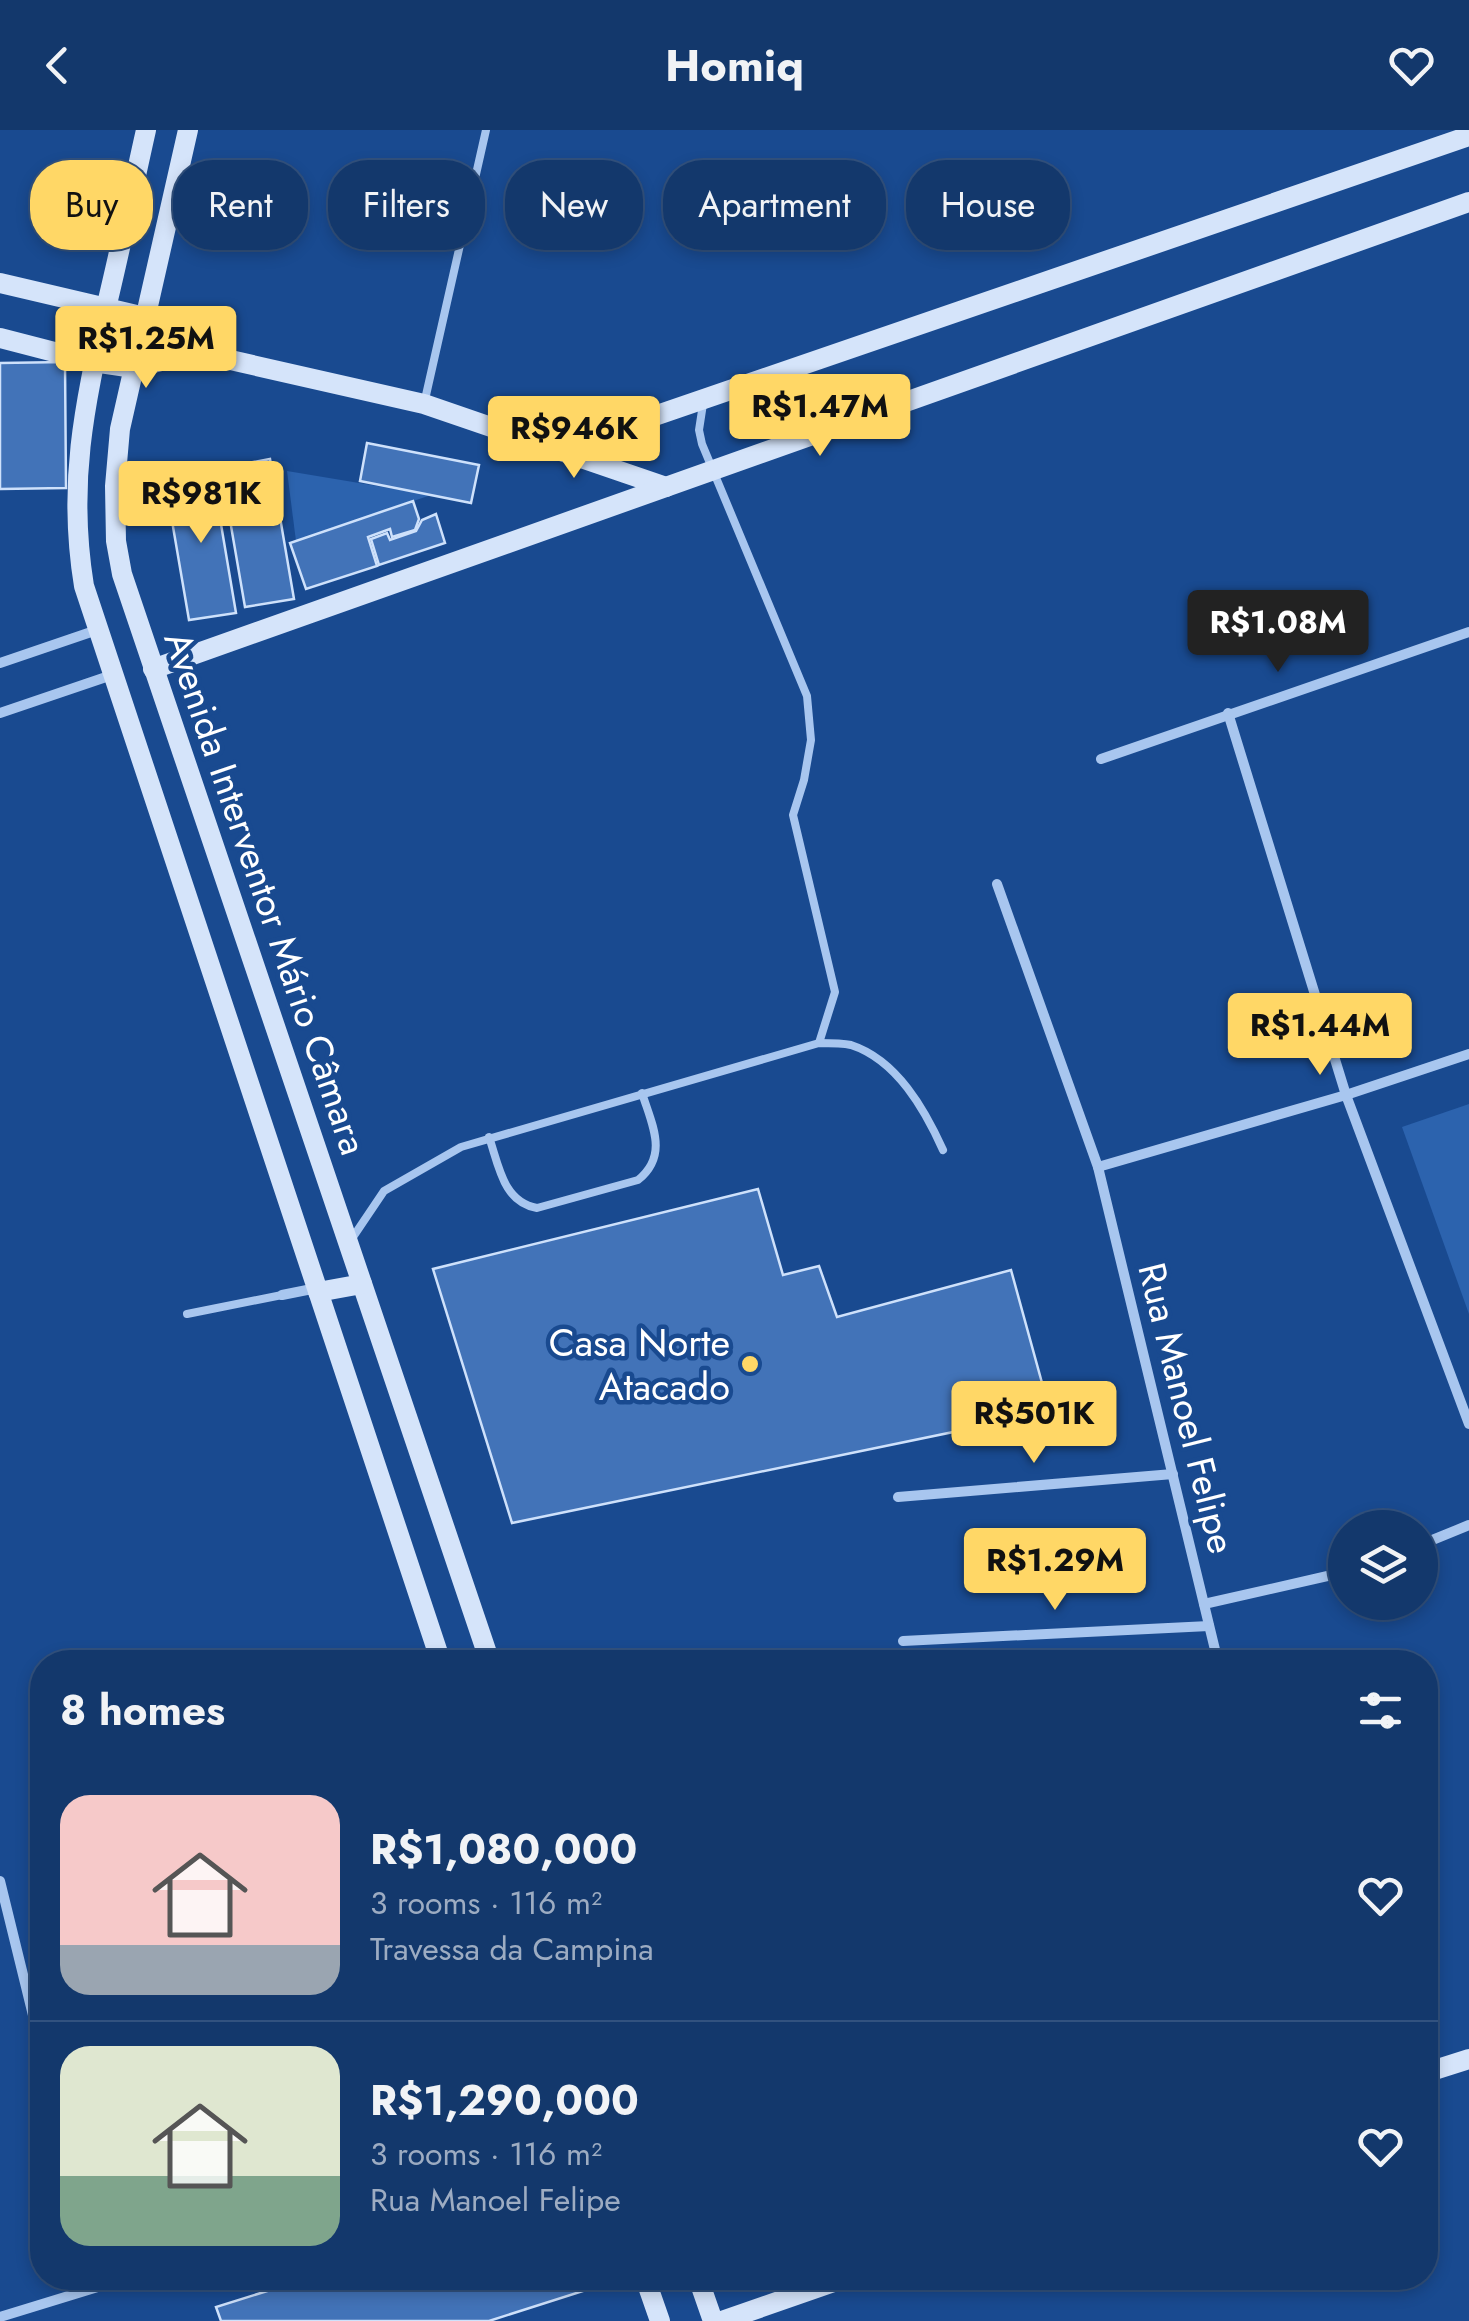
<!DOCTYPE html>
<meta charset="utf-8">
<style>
:root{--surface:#13386c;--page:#204374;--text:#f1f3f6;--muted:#9dacc2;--line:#32527f;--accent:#ffd766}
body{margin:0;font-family:Jost,sans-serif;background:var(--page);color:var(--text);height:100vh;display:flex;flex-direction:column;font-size:38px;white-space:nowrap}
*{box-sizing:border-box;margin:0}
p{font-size:32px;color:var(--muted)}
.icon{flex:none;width:55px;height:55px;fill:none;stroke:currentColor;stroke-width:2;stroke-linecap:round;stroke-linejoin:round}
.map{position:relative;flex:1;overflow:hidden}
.drawer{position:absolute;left:30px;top:1520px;width:1408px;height:640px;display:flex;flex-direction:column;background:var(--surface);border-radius:40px;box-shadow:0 5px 15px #0003,0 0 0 2px var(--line)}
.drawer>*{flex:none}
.banner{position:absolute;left:30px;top:30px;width:1410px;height:90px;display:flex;gap:20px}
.fabs{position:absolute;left:1328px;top:1380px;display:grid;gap:20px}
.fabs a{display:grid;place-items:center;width:110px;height:110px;border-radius:50%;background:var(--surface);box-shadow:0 5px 15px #0003,0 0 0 2px var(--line);font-size:50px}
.price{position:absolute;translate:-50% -85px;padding:0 22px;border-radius:10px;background:var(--accent);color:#111;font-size:32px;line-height:65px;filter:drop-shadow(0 2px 5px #0008)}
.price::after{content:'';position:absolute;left:50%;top:60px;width:30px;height:22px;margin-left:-15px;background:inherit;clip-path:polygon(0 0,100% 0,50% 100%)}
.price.current{background:#222;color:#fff}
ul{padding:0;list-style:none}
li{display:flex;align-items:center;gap:30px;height:250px;padding:0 30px}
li+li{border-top:2px solid var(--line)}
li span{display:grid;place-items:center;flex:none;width:280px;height:200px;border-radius:30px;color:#555}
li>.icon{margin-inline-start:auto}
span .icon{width:120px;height:120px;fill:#fffc;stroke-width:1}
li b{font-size:42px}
h2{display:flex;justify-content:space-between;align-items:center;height:120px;padding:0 30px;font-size:42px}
.pill{padding:0 35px;border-radius:40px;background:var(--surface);box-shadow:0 5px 15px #0003,0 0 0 2px var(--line);font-size:35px;line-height:90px}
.pill.current{background:var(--accent);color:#111}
header{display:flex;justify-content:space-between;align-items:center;height:130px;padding:0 30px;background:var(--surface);font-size:45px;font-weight:700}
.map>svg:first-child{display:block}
.green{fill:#2c63ae}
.building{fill:#4273b8;stroke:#cee1fb;stroke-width:2.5}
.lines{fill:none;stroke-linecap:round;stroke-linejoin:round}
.lane{stroke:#a8c6ef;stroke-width:8}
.street{stroke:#a8c6ef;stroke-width:10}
.secondary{stroke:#d5e4fa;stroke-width:20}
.poi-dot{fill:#ffd766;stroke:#194a90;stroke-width:4}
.labels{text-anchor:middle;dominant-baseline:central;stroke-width:9;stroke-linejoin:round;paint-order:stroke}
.street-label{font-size:38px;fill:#fff;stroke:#194a90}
.poi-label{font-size:38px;fill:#fff;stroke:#194a90;text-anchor:end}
</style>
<header><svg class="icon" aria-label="back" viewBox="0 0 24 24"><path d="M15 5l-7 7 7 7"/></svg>Homiq<svg class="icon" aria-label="heart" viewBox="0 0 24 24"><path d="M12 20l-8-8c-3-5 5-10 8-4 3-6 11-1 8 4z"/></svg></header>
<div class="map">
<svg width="1469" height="2191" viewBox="0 0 1469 2191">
<rect width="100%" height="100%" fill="#194a90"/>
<!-- green -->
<g class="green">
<polygon points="287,341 431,365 296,411"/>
<polygon points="1469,974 1469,1184 1402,997"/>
</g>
<!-- building -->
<g class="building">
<polygon points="65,232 66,358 0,359 0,233"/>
<polygon points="367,313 479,335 471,373 360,351"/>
<polygon points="270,329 294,469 245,477 221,338"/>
<polygon points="212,341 236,483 189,490 165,350"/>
<polygon points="413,371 419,389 415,400 392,407 390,399 368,407 377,436 306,459 290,413"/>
<polygon points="436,384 445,413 379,435 371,409 387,403 390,410 416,401 422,390"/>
<polygon points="758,1059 783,1145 819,1136 837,1187 1011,1140 1050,1282 512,1393 433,1139"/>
<polygon points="309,2148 606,2148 608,2153 489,2191 221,2191 216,2177"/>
</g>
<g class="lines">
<!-- lane -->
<g class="lane">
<polyline points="424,274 486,0"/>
<polyline points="703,274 699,300 702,314 807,566 811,610 804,650 793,685 835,862 819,913"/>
<path d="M489,1007C499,1036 503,1072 537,1078L638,1050C669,1025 652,995 642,963"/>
<path d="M351,1110L384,1061L461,1017L819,913C829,913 842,913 851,915C897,930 925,980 943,1020"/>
<polyline points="187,1184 282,1165"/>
</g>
<!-- street -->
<g class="street">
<polyline points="0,533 97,500"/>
<polyline points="0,583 112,545"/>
<polyline points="1228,583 1346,965 1469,1294"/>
<polyline points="1101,629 1469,502"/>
<polyline points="997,754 1098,1037 1218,1532"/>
<polyline points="1098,1037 1346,965 1469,924"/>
<polyline points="282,1165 317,1158"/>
<polyline points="898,1367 1173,1344"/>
<polyline points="1420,1415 1469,1395"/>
<polyline points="1204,1474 1345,1442"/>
<polyline points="903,1511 1209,1496"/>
<polyline points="0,1751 42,1922"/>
<polyline points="0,2187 101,2156 156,2150"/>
</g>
<!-- secondary -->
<g class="secondary">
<path d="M146,0C133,58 121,116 107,174C85,274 67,352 84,456L441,1532"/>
<polyline points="188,0 120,299 115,356 116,411 122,444 490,1532"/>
<polyline points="0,153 145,187 195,222 424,274 666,357"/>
<polyline points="0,208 93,232 134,238 195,222"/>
<polyline points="498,298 594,301 634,293 1469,6"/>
<polyline points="153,539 1469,72"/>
<polyline points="318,1162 362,1154"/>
<polyline points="1425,1943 1469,1929"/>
<polyline points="645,2148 660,2191"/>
<polyline points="698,2148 713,2191"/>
<polyline points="722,2191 845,2148"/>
</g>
</g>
<!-- markers -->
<circle class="poi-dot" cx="750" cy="1234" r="10"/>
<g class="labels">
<!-- street labels -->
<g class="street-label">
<text transform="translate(266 763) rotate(71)">Avenida Interventor Mário Câmara</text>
<text transform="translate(1187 1278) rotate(76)">Rua Manoel Felipe</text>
</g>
<!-- poi labels -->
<g class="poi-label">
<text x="730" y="1212">Casa Norte<tspan x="730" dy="44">Atacado</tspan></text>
</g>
</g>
</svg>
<div class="fabs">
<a><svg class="icon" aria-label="layers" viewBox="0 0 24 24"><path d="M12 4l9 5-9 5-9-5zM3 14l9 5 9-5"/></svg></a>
</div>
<b class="price" style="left:146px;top:261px">R$1.25M</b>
<b class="price" style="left:820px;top:329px">R$1.47M</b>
<b class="price" style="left:574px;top:351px">R$946K</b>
<b class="price" style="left:201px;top:416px">R$981K</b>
<b class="price current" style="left:1278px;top:545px">R$1.08M</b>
<b class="price" style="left:1320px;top:948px">R$1.44M</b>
<b class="price" style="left:1034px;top:1336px">R$501K</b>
<b class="price" style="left:1055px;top:1483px">R$1.29M</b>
<div class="banner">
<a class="pill current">Buy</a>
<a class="pill">Rent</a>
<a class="pill">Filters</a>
<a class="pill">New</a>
<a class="pill">Apartment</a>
<a class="pill">House</a>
</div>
<section class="drawer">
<h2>8 homes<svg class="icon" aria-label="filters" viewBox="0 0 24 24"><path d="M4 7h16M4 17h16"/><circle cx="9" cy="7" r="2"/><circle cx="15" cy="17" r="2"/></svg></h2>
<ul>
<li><span style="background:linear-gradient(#f6c9c9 75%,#9aa5b1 0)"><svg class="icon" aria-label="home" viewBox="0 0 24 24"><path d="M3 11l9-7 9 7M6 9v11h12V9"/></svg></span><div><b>R$1,080,000</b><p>3 rooms · 116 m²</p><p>Travessa da Campina</p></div><svg class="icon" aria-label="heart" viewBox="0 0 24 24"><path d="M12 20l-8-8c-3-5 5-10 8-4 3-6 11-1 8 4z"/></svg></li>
<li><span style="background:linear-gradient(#dfe7d0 65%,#7fa58c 0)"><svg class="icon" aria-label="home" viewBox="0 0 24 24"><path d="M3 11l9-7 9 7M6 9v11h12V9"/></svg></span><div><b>R$1,290,000</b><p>3 rooms · 116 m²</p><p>Rua Manoel Felipe</p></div><svg class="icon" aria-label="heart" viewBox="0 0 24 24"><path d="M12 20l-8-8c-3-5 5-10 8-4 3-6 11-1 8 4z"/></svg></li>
</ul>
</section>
</div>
